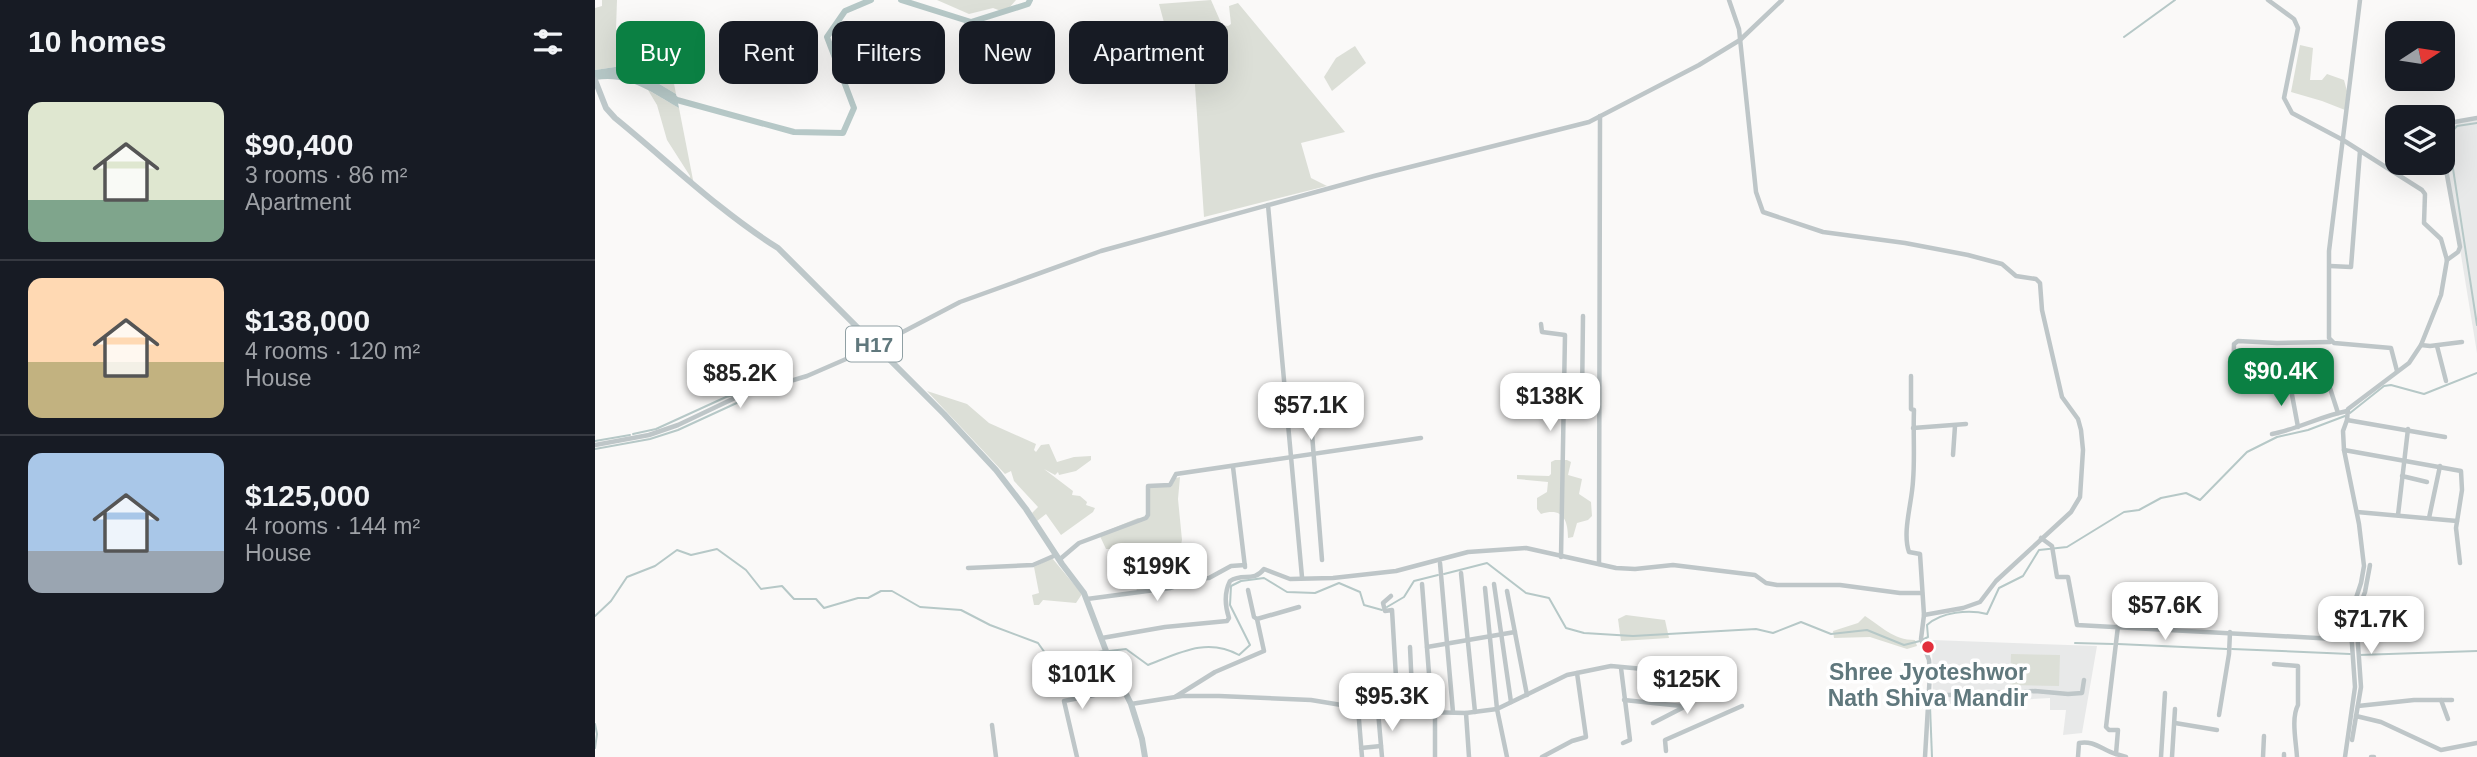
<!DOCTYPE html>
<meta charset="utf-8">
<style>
:root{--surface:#171b24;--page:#20242c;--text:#f1f3f6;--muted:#9ea1a6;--line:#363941;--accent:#0b8043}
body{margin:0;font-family:Helvetica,sans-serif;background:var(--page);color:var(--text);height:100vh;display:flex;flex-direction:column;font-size:26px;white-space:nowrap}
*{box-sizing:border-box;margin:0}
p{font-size:23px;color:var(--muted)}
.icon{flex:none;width:38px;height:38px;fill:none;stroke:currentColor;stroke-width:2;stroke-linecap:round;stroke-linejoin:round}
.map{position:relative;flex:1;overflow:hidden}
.side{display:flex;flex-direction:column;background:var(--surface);width:595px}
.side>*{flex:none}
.top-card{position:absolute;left:21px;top:21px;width:665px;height:63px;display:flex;gap:14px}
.needle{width:46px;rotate:78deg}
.tools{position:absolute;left:1790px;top:21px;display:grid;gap:14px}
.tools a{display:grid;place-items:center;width:70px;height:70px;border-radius:14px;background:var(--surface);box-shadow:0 7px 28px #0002;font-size:35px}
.price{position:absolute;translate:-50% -60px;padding:0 16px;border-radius:14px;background:#fff;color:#222;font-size:23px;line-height:46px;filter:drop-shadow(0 2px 4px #0008)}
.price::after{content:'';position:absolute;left:50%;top:42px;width:21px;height:16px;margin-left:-10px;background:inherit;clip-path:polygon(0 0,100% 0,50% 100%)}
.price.current{background:var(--accent);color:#fff}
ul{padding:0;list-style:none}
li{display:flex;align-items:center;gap:21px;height:175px;padding:0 28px}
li+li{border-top:2px solid var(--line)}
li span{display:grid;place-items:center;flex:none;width:196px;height:140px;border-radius:14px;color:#555}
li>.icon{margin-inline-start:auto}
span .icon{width:84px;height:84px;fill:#fffc;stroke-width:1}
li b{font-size:30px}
h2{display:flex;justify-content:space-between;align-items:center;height:84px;padding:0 28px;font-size:30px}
.tag{padding:0 24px;border-radius:14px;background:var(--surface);box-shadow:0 7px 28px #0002;font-size:24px;line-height:63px}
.tag.current{background:var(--accent);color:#fff}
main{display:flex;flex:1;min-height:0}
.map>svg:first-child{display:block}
.built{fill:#e8e9e9}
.green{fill:#dcdfd7}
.water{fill:#b6c8c7}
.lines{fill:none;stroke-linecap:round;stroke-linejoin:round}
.stream{stroke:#b6c8c7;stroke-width:2}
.river{stroke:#b6c8c7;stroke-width:6}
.minor{stroke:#bec6c8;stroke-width:4.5}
.major{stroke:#bec8ca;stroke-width:6}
.poi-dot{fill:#e22f3c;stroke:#fff;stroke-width:2.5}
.labels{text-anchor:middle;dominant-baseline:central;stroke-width:7;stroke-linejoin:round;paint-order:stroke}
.shield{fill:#fff;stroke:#90a0a4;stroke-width:2}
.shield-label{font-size:21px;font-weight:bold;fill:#60787d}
.poi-label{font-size:23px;font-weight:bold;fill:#60787d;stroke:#fff}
</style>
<main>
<section class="side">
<h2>10 homes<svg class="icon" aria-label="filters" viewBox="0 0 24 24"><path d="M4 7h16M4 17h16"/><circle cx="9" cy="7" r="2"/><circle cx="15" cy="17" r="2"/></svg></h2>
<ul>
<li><span style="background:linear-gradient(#dfe7d0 70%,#7fa58c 0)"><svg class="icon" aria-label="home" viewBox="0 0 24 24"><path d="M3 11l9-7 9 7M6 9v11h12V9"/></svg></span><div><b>$90,400</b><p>3 rooms · 86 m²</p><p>Apartment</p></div></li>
<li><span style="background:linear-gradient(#ffd9b3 60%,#c2b280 0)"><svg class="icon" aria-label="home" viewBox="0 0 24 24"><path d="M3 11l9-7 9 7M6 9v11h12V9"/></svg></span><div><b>$138,000</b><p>4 rooms · 120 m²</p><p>House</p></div></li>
<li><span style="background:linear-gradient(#a9c7e8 70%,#9aa5b1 0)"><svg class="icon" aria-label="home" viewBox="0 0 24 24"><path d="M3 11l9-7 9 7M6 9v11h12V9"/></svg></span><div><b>$125,000</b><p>4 rooms · 144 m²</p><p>House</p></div></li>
</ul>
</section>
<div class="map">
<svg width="1882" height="757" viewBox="0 0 1882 757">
<rect width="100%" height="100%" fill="#faf9f8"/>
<!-- built -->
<g class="built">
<polygon points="1882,119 1882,353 1848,145 1848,125"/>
<polygon points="1337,640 1502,646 1487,733 1468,735 1471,710 1455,710 1455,698 1338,705"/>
</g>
<!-- green -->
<g class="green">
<polygon points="7,0 22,0 21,30 42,32 37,55 45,56 61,67 77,73 81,94 33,65 0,70 0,8 7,6"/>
<polygon points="342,0 421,0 414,8 406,11 398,8 374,14"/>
<polygon points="616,0 627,25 633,26 636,24 634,6 643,3 750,132 706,143 716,178 732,186 609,217 599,71 580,63 564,4"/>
<polygon points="1705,45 1718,48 1715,80 1727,80 1732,74 1749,80 1752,91 1750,110 1727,101 1696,92"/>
<polygon points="760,46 771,63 737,91 729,77 741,58"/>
<polygon points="53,90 84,108 99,185 94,181 95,176 72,140 62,105"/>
<polygon points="332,391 372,404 394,423 441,444 439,450 441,452 446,445 454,444 462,462 479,457 496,456 496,460 481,471 464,475 463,472 460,475 449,469 478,491 477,495 485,496 492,502 491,505 500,508 498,512 466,535 451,514 442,521 437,513 443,507 419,481 416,471 410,474"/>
<path d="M960,460H972L976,462L973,475L987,479L984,494L996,502L997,516L993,520L982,523L978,537L973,538C973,519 967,507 946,514L942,509V498L952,492L953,482L922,479V475L954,476L956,474V462Z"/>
<polygon points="585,477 583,499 587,540 584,554 591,556 589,574 577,574 575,578 580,580 576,586 542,591 536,566 527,566 524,549 511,549 504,534 543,518 552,520 555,515 555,487 576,487 581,478"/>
<polygon points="457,558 487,594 481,603 448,600 444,605 439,605 437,595 444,593 439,567"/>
<polygon points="1031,615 1070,620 1074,638 1026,641 1023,619"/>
<path d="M1270,616C1286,626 1298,640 1320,640L1322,646L1312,649L1275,637L1239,638L1238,631L1263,623Z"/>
<polygon points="1416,654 1465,655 1464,686 1415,685"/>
</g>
<!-- water -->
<path class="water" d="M33,65L81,94L84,108C54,91 35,75 0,80V70Z"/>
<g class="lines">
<!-- stream -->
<g class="stream">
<polyline points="1529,37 1580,0"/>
<polyline points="1882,123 1862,126 1853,136 1882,325"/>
<polyline points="1755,413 1789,386 1796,385 1829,394 1882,373"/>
<polyline points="38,434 61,429 131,397 144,394"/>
<polyline points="0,441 35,435"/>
<polyline points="0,449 55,439 83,430 146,401"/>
<path d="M849,574L892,563L931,593L954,598L971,628L989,633L1038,636L1161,629L1178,633L1206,622L1236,634L1272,630L1309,645L1325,641L1333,637L1332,625C1346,612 1374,609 1392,614L1404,588L1428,576L1444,550L1472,547L1529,512L1544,510L1566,498L1591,493L1605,500L1652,452L1682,437L1713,430L1750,416"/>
<polyline points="792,607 809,597 819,581 843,575"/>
<polyline points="0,616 16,601 32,577 60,566 82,550 96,555 122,549 151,570 166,589 187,586 199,599 221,599 229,608 263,598 273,598 286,591 297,591 325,607 366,610 395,625 443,643 455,660 472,670 495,662 499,654"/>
<polyline points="1480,643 1518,644"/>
<polyline points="1523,644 1632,649"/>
<polyline points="1637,649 1755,654"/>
<path d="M514,651L531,649L553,665C584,653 612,637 644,655L655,645L635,605L636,586L646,581L669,578L692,592L720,593L744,583L765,592L769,605L787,610"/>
<polyline points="503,652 509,651"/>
<polyline points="1764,655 1882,651"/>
<polyline points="1335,706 1337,757"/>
<polyline points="0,724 2,734 0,748"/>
</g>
<!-- river -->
<g class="river">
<polyline points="306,0 376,22 433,4 435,0"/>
<polyline points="76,96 82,100 199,132 248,133 259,108 232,37 250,11 276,0"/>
</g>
<!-- minor -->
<g class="minor">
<polyline points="1134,0 1144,29 1161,192 1168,212 1228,232 1310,243 1373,255 1407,264 1421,276 1441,279 1445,283 1447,310 1467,397 1483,419 1486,430 1488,450 1485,497 1476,512 1401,581 1385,602 1368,608 1329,615"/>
<polyline points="1673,0 1699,19 1703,28 1689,98 1697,113 1748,140 1827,190 1830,194 1829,223 1846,239 1852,260 1846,295 1826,345 1814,363 1753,409 1752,420 1748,431 1749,450 1764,524 1769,566 1766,583 1755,616 1760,687 1750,757"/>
<polyline points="1765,0 1734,251 1734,338 1739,343 1796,348 1802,371"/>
<polyline points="1848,124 1882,118"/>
<polyline points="1848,153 1865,247 1863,252 1852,260"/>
<polyline points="673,205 707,577"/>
<polyline points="1735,266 1756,267 1765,151"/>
<polyline points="988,316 987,401 1004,401"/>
<polyline points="946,324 947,332 970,335 966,557"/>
<polyline points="1826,345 1835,346 1867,342"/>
<polyline points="1842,346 1851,381"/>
<path d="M1316,376V409L1319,410C1318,433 1320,458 1318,481C1317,503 1307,532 1314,552L1325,554L1329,615L1326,639L1334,660L1335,673L1330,757"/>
<polyline points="1638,380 1639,344 1643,341 1682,343 1735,342"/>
<polyline points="1733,382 1743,413"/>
<polyline points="1695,384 1703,427"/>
<polyline points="691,398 714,396 727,560"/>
<polyline points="1752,420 1850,437"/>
<polyline points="1318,428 1371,424"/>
<path d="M1677,434C1703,429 1726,416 1752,411"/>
<polyline points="0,445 54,435 83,425 142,397 212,376 281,346 365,302 506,251 779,176 994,122 1104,65 1145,40 1187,0"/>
<polyline points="1749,450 1866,471 1867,490 1861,528 1865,563"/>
<polyline points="1358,455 1360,426"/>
<polyline points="638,467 650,567"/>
<polyline points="1807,476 1832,482"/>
<polyline points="1762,512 1862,521"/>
<polyline points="1803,515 1813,429"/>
<polyline points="1834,518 1845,466"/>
<polyline points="1446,538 1457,546 1462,577 1473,577 1482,625 1758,640"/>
<polyline points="464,560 484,543 551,518 553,515 553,486 575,485 581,474 826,438"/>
<polyline points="845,563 858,712"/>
<polyline points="1004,564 1005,116"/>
<polyline points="373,568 438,565 461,555"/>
<polyline points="866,573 880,712"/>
<polyline points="583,580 614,578 636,566 650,565"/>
<polyline points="827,584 837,712"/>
<polyline points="899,584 916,702"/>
<polyline points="890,588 902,709 912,757"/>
<polyline points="653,590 659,617 662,619"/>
<polyline points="912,591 932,695"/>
<polyline points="796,596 788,603 790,611 797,610 803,711"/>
<polyline points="492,599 575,588 581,586 583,580 574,575"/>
<polyline points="1523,626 1511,727 1514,730 1523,730 1521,754 1531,757"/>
<path d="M507,638L570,627L632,621L634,618C630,606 629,593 635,581C648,572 658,583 669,569L695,579L738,578L801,571L873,552L931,548L1021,568L1040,569L1078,565L1160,575L1171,583L1182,585H1245L1305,593H1327"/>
<polyline points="815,647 818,712"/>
<polyline points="832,647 920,632"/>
<path d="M1679,664L1703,666V705C1696,718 1701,741 1702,757"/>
<polyline points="1026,668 1035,740 1028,743"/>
<polyline points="1332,696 1440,691 1473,694 1487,693 1489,680"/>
<polyline points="580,697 620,672 669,651 662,619 704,607"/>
<polyline points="1029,700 1087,706"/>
<polyline points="1846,700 1853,719"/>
<polyline points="536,704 587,696 624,696 716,700 783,711 871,713 902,709 972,675 1016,666 1091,673 1137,667"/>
<polyline points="1763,706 1819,700 1857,700"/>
<polyline points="763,708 767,757"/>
<polyline points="783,711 787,757"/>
<polyline points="871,713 874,757"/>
<polyline points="1624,715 1634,654 1635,632"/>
<polyline points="1761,716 1786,722 1846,750 1882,743"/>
<polyline points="1058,723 1095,704 1091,673"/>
<polyline points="1580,723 1622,730"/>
<polyline points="397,725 401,757"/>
<polyline points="1757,740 1766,687 1761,616 1770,592 1775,565"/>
<polyline points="766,748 786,746"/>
<polyline points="1071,751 1070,740 1147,706"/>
<polyline points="482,757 469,701 529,689"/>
<polyline points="840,757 840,712"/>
<polyline points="947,757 977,741 991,737 982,673"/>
<path d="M1483,757L1484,743C1499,740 1507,750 1521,754"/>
<polyline points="1566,757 1570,693"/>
<polyline points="1577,757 1580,709"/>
<polyline points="1668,757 1669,736"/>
<polyline points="1689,757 1689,754"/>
<polyline points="1776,757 1779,757"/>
</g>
<!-- major -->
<path class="major" d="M0,80L11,108L20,118C74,162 124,211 183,248L349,414L401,470L431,509L467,564L489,593L516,664L536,704L547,739L550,757"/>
</g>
<!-- markers -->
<circle class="poi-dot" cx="1333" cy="647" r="7"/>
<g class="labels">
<!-- shield labels -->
<rect class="shield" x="251" y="326.5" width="56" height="35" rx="5"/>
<g class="shield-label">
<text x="279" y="344">H17</text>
</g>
<!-- poi labels -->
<g class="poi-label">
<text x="1333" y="672">Shree Jyoteshwor<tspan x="1333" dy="26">Nath Shiva Mandir</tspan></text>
</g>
</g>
</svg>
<div class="tools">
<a><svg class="needle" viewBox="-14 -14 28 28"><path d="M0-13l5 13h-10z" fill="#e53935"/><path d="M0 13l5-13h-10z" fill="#9ea1a6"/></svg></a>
<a><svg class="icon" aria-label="layers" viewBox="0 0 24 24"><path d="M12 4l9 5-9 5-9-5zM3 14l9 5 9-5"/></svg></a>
</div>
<b class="price current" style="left:1686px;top:408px">$90.4K</b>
<b class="price" style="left:145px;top:410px">$85.2K</b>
<b class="price" style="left:955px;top:433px">$138K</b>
<b class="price" style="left:716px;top:442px">$57.1K</b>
<b class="price" style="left:562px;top:603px">$199K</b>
<b class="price" style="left:1570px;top:642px">$57.6K</b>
<b class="price" style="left:1776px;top:656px">$71.7K</b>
<b class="price" style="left:487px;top:711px">$101K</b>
<b class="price" style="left:1092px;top:716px">$125K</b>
<b class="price" style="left:797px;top:733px">$95.3K</b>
<div class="top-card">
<a class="tag current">Buy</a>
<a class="tag">Rent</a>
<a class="tag">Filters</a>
<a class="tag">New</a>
<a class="tag">Apartment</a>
</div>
</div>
</main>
